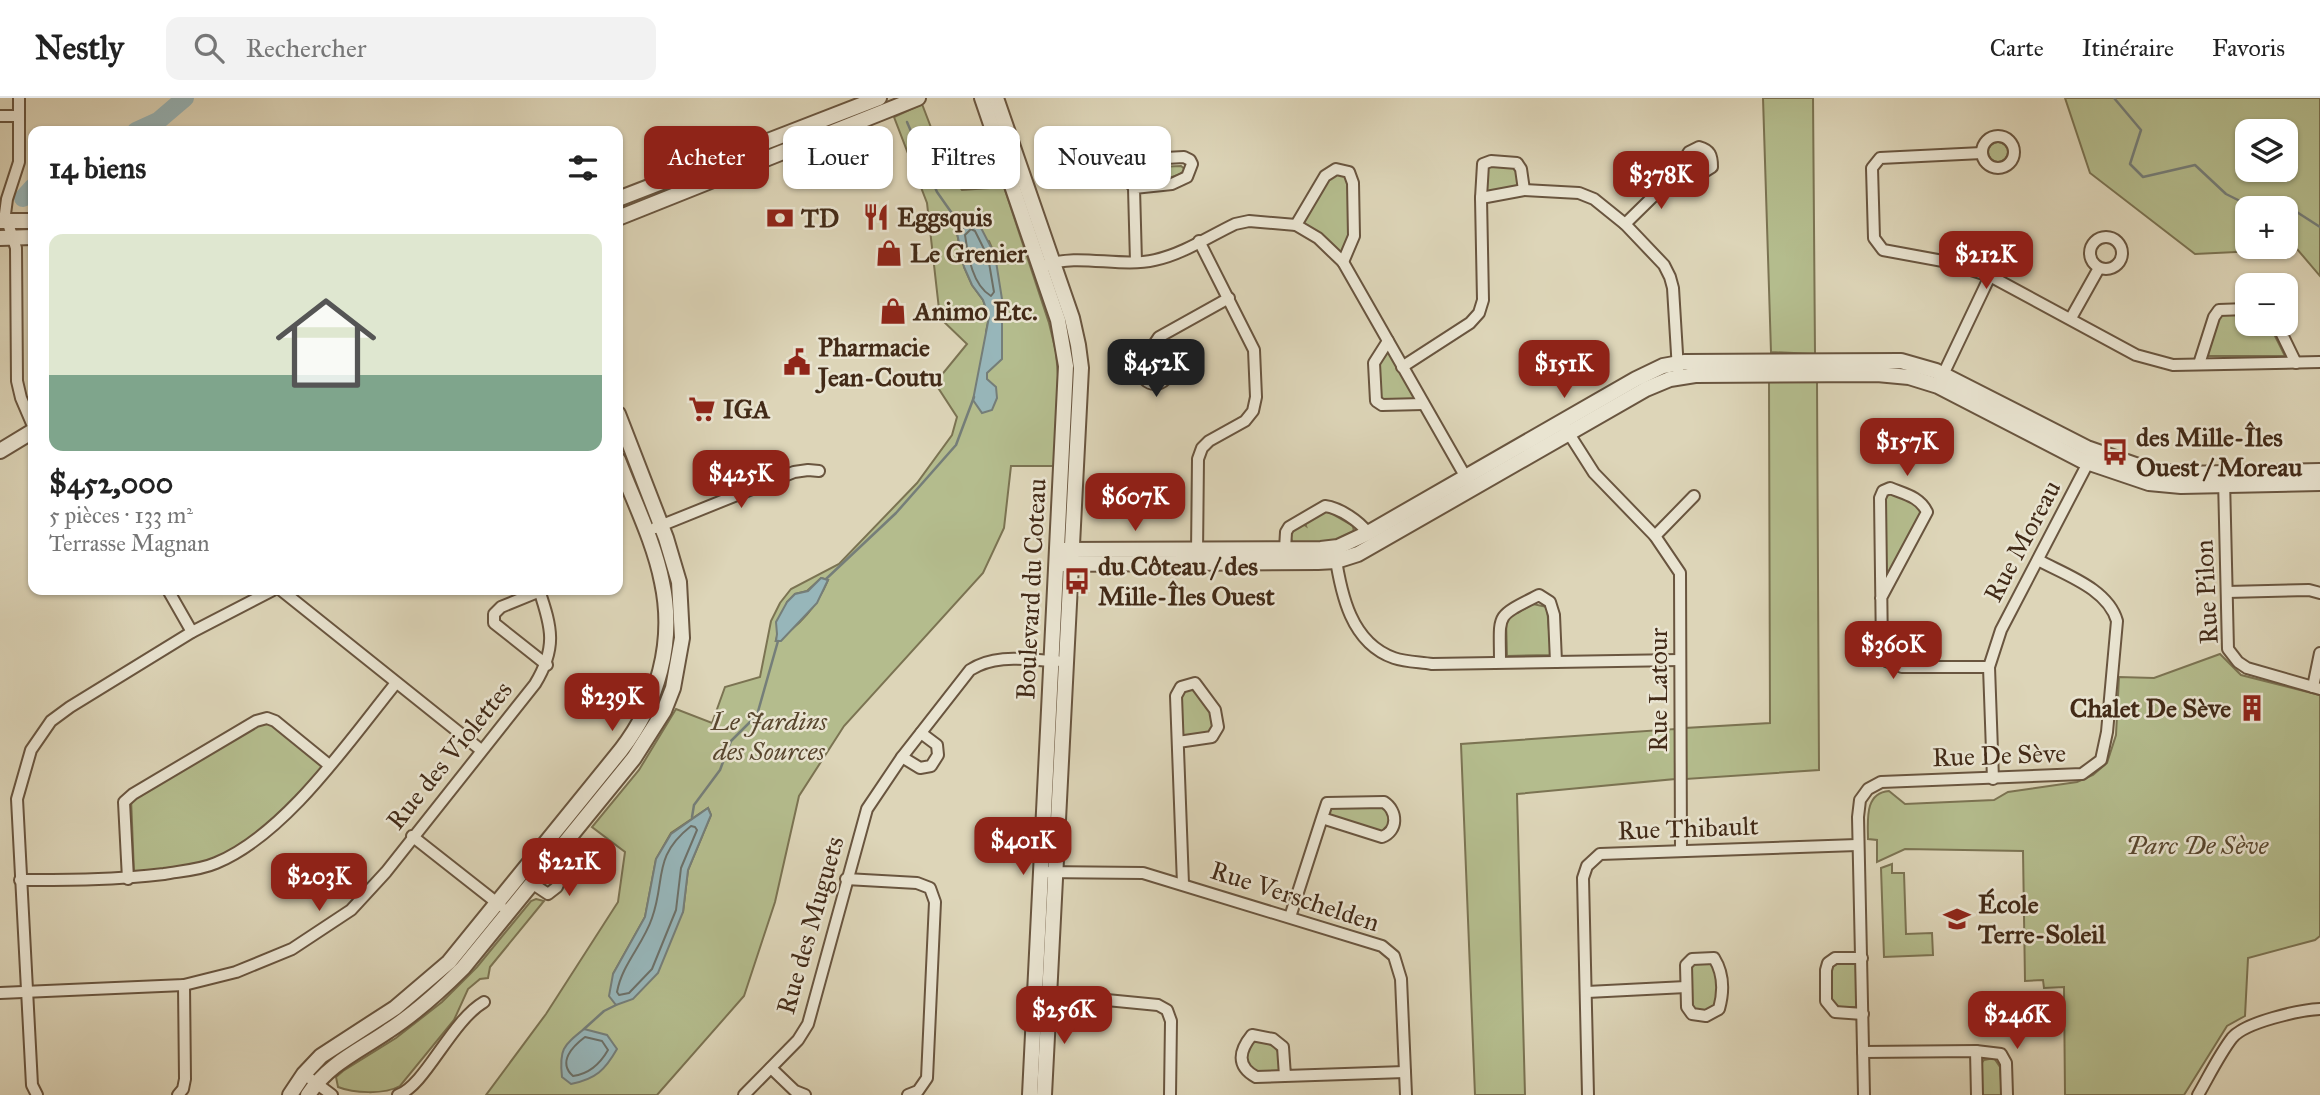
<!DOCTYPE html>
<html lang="fr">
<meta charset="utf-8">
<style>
:root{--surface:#fff;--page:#f2f2f2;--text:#222;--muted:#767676;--line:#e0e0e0;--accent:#8f2418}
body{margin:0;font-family:"IM FELL Great Primer",serif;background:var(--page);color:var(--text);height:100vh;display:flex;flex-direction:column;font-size:26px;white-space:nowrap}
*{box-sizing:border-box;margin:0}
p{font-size:23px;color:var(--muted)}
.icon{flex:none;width:38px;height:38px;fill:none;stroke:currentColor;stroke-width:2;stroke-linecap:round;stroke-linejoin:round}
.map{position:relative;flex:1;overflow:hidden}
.sheet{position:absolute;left:28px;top:28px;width:595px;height:469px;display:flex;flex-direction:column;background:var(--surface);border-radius:14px;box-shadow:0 2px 5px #0004}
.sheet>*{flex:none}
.hud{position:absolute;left:644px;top:28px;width:665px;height:63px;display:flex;gap:14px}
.tools{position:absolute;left:2235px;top:21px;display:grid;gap:14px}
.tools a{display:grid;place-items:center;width:63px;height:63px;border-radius:14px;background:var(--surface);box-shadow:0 2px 5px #0004;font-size:35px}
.price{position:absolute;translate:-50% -60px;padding:0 16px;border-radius:14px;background:var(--accent);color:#fff;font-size:23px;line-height:46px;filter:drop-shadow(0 2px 4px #0008)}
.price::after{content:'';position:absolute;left:50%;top:42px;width:21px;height:16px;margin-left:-10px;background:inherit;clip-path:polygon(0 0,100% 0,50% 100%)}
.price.current{background:#222;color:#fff}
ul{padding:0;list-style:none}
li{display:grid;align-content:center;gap:14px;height:371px;padding:0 21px}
li span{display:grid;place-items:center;height:217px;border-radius:14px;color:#555}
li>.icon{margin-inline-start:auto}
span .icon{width:126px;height:126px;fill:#fffc;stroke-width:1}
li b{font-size:30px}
h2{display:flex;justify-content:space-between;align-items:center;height:84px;padding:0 21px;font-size:30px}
.chip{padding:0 24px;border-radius:14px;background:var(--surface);box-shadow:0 2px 5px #0004;font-size:24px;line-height:63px}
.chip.current{background:var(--accent);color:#fff}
header{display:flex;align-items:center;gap:42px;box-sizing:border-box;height:98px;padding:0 35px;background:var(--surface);border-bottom:2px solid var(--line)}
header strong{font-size:33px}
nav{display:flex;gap:38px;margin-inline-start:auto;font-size:24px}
.search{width:490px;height:63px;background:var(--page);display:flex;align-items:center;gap:18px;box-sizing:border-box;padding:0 24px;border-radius:14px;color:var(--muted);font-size:26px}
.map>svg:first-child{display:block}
.green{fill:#b4bc8d;stroke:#7b7352;stroke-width:2;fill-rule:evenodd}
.water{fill:#97b6ba;stroke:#757e79;stroke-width:2}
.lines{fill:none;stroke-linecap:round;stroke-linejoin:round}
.shore{stroke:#6c7068;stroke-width:2}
.stream{stroke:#757e79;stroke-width:2.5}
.river{stroke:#97b6ba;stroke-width:18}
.minor-casing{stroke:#69553f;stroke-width:14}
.tertiary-casing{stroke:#69553f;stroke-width:18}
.minor{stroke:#e9e4d1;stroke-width:10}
.tertiary{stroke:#e9e4d1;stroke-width:14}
.labels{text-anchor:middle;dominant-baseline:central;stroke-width:5;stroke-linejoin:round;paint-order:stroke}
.poi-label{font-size:26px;font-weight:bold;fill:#422a17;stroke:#e9e4d1;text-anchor:start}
.street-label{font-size:26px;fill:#422a17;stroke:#e9e4d1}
.park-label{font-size:26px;font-style:italic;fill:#59472f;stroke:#e9e4d1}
</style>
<header>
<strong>Nestly</strong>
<div class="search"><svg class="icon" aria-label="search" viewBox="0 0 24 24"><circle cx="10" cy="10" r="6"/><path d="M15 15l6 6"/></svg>Rechercher</div>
<nav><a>Carte</a><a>Itinéraire</a><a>Favoris</a></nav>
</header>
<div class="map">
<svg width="2320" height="997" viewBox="0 0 2320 997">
<rect width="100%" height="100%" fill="#ddd5b8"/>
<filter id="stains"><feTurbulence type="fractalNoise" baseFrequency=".00286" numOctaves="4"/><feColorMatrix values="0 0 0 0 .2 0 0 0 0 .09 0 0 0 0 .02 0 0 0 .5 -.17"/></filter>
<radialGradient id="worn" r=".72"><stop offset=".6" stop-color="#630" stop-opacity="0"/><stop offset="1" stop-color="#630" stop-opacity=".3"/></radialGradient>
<!-- green -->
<g class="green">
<polygon points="1763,0 1813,0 1815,256 1771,254"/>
<path d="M2065,0H2320V178L2297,151L2195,156L2090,75ZM2286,33V72H2247V33ZM2286,110V149H2247V110Z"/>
<path d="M922,6L947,71L962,92L1004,89L1049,225L1056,254L1058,278L1054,368H1011L1004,430L983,475L844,628L799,698L775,804L744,898L657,997H486L546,916L618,804L625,754L592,729L639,672L676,611L712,625L725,589L760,579L771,523L780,505L791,491L839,466L917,385L952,337L957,319L935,285L967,246L940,220L927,105L894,19ZM957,135L989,143L995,157L1002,260L987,274V281L986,234L989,219L983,202L972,187L964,169ZM821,480L828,482C817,508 800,528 776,542L787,504L795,496L807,493ZM708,710L711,717L688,772L683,814L613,876L645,819L656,761L671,735Z"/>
<circle cx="1998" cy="54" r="10"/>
<polygon points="1517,66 1522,91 1482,99 1485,67"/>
<path d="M1181,68L1186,72C1172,82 1148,86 1132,80L1130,75L1133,70Z"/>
<polygon points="1336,74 1347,75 1352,138 1342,160 1300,127 1326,80"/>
<polygon points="2224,216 2247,216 2247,226 2269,226 2285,258 2209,258 2206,253 2217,222"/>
<polygon points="1387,246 1421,304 1378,303 1375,266"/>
<circle cx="1155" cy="272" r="10"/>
<polygon points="1769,284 1817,284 1819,672 1686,681 1685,630 1770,625"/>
<polygon points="1890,390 1927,414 1881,500 1883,393"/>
<polygon points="1327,413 1353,428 1354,435 1336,444 1293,446 1291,440 1292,433 1303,426 1306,428 1305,425"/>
<polygon points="1533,506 1547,509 1551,557 1507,558 1506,521"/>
<path d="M2220,556L2241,577L2320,597V838L2315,842L2248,860L2245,918L2227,928L2184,997H2065L2064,889L2044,890L2043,882L2025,883L2023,753L1905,751L1877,764V742L1868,741C1868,723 1864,695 1889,693L1905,706L1994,702L2008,694L2077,684L2093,677L2107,665L2116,637L2119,579L2154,580Z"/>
<polygon points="1193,588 1212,612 1214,628 1208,635 1181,640 1179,598 1183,591"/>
<polygon points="266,622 326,667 290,712 216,765 134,775 131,700"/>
<polygon points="1675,631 1675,681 1517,696 1525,997 1475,997 1461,646"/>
<polygon points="1384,706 1392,721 1385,735 1329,719 1329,713 1332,709"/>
<polygon points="1892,766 1892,775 1904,775 1906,836 1932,835 1933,857 1884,859 1881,770"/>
<path d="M536,801L544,803L490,869L488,880L480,881L468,891L454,922L400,988C384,997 353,995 338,989L336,979L343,973L396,940L442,904L477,869L531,803Z"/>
<polygon points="1714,860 1722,872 1719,911 1692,916 1686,867"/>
<polygon points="1837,866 1856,866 1857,909 1839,909 1832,903 1831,871 1833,867"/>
<path d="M1253,943C1278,945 1279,950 1282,974L1258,975L1245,965L1247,950Z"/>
<polygon points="1994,960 2000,969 2002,997 1982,997 1981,966 1984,962"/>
</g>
<!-- water -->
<g class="water">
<polygon points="973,122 978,124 995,157 1002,201 1002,261 987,275 987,281 996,289 997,300 992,312 982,315 973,302 989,219 983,202 972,187 964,169 957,135 961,129"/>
<polygon points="821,480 828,482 817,505 781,543 776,543 777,536 776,524 787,504 795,496 808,493"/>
<polygon points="708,710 711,717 688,772 683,814 658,875 633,901 616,907 609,898 613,876 645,819 656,761 671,736"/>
<path d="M584,931L607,937L617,951C605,972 596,981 571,986L562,979C559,951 563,948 584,931Z"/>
</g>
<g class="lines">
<!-- shore -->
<g class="shore">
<path d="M971,131L975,133L988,159L994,194L991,198C972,187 968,157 965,137Z"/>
<path d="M691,728L695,729L697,732L681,770L676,812L652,871L629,895L619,897L617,894C622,866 643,847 652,820C666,781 652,759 691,728Z"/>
<path d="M585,939L602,943L608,952C600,966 589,976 573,978C557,964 573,948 585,939Z"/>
</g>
<!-- stream -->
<g class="stream">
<polyline points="2114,0 2141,32 2130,66 2143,79 2195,67 2226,96 2240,103 2289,109 2320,129"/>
<polyline points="907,24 937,94 963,131"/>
<polyline points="826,481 896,415 956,347 974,299"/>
<polyline points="692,719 694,707 720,672 731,643 757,617 778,543"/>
<polyline points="584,931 604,913 616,907"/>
</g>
<!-- river -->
<g class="river">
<polyline points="136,33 158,23 185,0"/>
<polyline points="23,100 33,89"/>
</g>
<defs>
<g id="minor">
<polyline points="19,0 19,64 7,101 5,116 16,150 17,283 21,300 33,328"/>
<polyline points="0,18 19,18"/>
<circle cx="1998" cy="54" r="16"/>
<polyline points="1982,55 1880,60 1872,70 1874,140 1883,152 1943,163 1990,178 2136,257 2173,267 2320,264"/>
<polyline points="1134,90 1172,86 1187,79 1192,66 1190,62 1184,59 1128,62 1123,67 1123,74 1134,90 1136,164"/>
<polyline points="1481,100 1483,66 1491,63 1517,65 1521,71 1524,92"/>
<path d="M1625,126L1674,78L1689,54L1699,49C1710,52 1712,57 1712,69L1704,74L1674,78"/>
<polyline points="1296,127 1325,78 1336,71 1349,74 1353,85 1354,138 1343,164"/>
<circle cx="2106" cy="155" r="16"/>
<path d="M1046,167C1078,155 1120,170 1155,162C1183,156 1210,138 1235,126L1249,123L1296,127L1318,140L1343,164L1468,383"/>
<polyline points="2071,220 2099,170"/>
<polyline points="2277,226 2296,265"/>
<polyline points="1388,243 1374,265 1376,303 1382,307 1423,306"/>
<polyline points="1154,258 1153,248 1159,239 1229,200"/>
<circle cx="1155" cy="272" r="14"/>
<polyline points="2199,266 2214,219 2219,212 2247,211"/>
<polyline points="1402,269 1470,225 1479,215 1483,202 1481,100 1524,92 1579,95 1594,101 1625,126 1664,167 1670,179 1673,190 1678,272"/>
<polyline points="1940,283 1990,178"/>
<polyline points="1566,331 1594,375 1655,438 1680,475 1681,753"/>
<polyline points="2224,381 2228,551 2238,564 2247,570 2320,591"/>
<polyline points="655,430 794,374 808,372 819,373"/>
<polyline points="1655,438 1694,398"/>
<path d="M1285,451L1286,434L1289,429L1325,408C1340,410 1359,423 1368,435"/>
<polyline points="1197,456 1198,361 1202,350 1209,343 1245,323 1253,313 1256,299 1254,252 1199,143"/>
<path d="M1335,456C1341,496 1351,545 1394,560C1406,564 1420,564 1432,566L1680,562"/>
<polyline points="168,492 192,534"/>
<polyline points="281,492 481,652"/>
<polyline points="540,493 501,509 494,516 494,525 547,567"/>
<polyline points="2227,494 2309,492 2320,495"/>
<path d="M1881,500L1927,414C1920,399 1905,396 1890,390L1883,393L1880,400L1882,552L1886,563L1902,569H1989"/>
<path d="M1500,564C1500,514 1494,520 1539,497L1550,504L1554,517L1556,564"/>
<polyline points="2313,589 2320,555"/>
<polyline points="1178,644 1212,639 1218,629 1215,612 1195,585 1181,589 1176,598 1183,786"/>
<polyline points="902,659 920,670 931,668 938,657 937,647 921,635"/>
<polyline points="1993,681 1989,569 2001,532 2090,361"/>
<polyline points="412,738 501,808"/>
<polyline points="1041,774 1143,775 1382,848 1394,858 1401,881 1406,997"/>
<polyline points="128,781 124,704 133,696 256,623 267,620 275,623 329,667"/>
<polyline points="846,781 917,785 930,790 935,804 927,980 918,993 908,997"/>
<path d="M20,782C68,782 116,782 164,776C181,773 200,772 216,765C286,736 349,643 396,585"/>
<polyline points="533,786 548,796 557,789 561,779 548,766"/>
<path d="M1290,819L1322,720L1327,705L1384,704C1398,713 1398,733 1382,739L1322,720"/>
<path d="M1714,860C1724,876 1724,893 1719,911L1706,918L1692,916L1687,909L1686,867L1692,861Z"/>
<polyline points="1862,860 1835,860 1828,865 1826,872 1826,903 1835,914 1863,916"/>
<polyline points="1587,894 1686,889"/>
<path d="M0,895L184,887L236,874L292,851L351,812L386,774L535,586C557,550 552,530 539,492"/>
<polyline points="1045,896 1158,907 1167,912 1171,923 1170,997"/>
<polyline points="1976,953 1977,997"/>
<polyline points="1863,954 1976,953 2001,956 2006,965 2007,997"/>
<polyline points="771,970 795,993 805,997"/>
<polyline points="304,976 332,997"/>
<path d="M1285,978L1283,949L1273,941L1252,937C1239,953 1236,968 1256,979L1405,974"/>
<polyline points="37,997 32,987 17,701 31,652 51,623 70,609 192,534 273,492"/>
<polyline points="178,997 183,991 185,981 184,887"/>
<path d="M398,997C425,988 451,923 484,904"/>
<path d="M744,997L798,942L808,926L867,711L902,659L970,572C996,555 1027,562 1057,563"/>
<polyline points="1588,997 1583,780 1587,768 1600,756 1857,747"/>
<path d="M1864,997L1858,719L1860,702L1868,691L1881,684L2082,676L2101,662L2107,634L2117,523C2108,491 2066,477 2038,462"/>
<path d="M2198,997C2209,978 2219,957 2232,940C2245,924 2300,912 2320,911"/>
</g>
<g id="tertiary">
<polyline points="982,0 1058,222 1066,268 1030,997"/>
<polyline points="996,0 1072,220 1078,247 1081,270 1044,997"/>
<polyline points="618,101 879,0"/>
<polyline points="618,120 918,0"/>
<polyline points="0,123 33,123"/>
<polyline points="0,140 33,139"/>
<polyline points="0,353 33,333"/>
<polyline points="1058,452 1321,451 1338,449 1368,435 1636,281 1663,268 1685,264 1901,263 1936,273 2087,350 2147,371 2180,376 2320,373"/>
<polyline points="1057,466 1318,464 1336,463 1358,456 1646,291 1670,281 1695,277 1877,276 1909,279 1938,288 2081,362 2149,385 2181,388 2320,385"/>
<path d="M290,997L304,976L321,958L395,910L449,864L621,652C658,604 675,544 662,484C654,443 633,402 618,362"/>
<path d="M308,997C328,966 359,953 388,933C416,915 440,893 463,870L634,660L664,613L673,590L682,540L679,484L666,440L618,316"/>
</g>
</defs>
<!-- minor casing -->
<use href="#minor" class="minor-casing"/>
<!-- tertiary casing -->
<use href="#tertiary" class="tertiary-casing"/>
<!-- minor -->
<use href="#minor" class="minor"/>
<!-- tertiary -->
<use href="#tertiary" class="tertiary"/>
</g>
<!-- icons -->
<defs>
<symbol id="restaurant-bare" viewBox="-9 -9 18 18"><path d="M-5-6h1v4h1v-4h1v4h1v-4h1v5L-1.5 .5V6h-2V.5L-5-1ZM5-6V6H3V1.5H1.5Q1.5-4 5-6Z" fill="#8f2418" stroke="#e9e4d1" stroke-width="2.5" paint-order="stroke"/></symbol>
<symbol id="bank-bare" viewBox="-9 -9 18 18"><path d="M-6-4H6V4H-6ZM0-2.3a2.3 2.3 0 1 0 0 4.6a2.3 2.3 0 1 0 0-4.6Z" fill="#8f2418" stroke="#e9e4d1" stroke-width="2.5" paint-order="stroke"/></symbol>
<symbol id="shop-bare" viewBox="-9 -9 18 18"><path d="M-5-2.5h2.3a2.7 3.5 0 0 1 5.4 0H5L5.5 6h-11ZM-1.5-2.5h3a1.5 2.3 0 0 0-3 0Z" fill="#8f2418" stroke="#e9e4d1" stroke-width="2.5" paint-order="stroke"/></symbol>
<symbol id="civic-bare" viewBox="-9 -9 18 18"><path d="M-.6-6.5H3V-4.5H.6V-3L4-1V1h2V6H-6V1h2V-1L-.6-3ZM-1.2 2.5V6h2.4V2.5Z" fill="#8f2418" stroke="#e9e4d1" stroke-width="2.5" paint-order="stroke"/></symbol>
<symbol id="supermarket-bare" viewBox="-9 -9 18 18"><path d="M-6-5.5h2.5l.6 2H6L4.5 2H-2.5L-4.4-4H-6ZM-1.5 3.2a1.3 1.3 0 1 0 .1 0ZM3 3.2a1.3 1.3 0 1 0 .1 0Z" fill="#8f2418" stroke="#e9e4d1" stroke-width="2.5" paint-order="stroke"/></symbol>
<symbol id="bus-bare" viewBox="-9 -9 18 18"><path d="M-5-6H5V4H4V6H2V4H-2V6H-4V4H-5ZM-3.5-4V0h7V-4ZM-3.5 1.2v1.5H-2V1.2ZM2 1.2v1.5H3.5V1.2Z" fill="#8f2418" stroke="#e9e4d1" stroke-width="2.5" paint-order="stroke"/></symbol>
<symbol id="building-bare" viewBox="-9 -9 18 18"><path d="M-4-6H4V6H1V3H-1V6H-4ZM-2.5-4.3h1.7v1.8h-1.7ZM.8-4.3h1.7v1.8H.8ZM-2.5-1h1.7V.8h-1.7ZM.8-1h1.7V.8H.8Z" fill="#8f2418" stroke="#e9e4d1" stroke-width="2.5" paint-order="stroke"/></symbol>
<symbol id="school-bare" viewBox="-9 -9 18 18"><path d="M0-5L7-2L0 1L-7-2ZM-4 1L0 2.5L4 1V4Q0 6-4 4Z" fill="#8f2418" stroke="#e9e4d1" stroke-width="2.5" paint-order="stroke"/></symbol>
</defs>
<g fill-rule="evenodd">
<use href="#restaurant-bare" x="857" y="100" width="38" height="38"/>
<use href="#bank-bare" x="761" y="101" width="38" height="38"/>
<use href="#shop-bare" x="870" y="136" width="38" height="38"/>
<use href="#shop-bare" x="874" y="194" width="38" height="38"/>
<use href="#civic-bare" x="778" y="245" width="38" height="38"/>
<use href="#supermarket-bare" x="683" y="292" width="38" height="38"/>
<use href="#bus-bare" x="2096" y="335" width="38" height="38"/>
<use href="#bus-bare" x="1058" y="464" width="38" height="38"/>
<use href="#building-bare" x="2233" y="591" width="38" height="38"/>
<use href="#school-bare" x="1938" y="802" width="38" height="38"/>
</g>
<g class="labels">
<!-- poi labels -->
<g class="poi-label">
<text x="897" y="119">Eggsquis</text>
<text x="801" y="120">TD</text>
<text x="910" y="155">Le Grenier</text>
<text x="914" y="213">Animo Etc.</text>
<text x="818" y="249">Pharmacie<tspan x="818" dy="30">Jean-Coutu</tspan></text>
<text x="723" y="311">IGA</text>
<text x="2136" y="339">des Mille-Îles<tspan x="2136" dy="30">Ouest / Moreau</tspan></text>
<text x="1098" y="468">du Côteau / des<tspan x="1098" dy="30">Mille-Îles Ouest</tspan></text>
<text x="2231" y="610" text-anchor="end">Chalet De Sève</text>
<text x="1978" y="806">École<tspan x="1978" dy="30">Terre-Soleil</tspan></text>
</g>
<!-- street labels -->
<g class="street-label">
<text transform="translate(2022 443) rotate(-62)">Rue Moreau</text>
<text transform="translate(1031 491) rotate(-87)">Boulevard du Coteau</text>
<text transform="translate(2206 494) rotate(-93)">Rue Pilon</text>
<text transform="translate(1658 592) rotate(-90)">Rue Latour</text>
<text transform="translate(449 657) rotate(-51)">Rue des Violettes</text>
<text transform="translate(1999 657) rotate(-2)">Rue De Sève</text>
<text transform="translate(1688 730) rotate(-2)">Rue Thibault</text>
<text transform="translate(1295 798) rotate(18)">Rue Verschelden</text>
<text transform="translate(810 827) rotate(-74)">Rue des Muguets</text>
</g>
<!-- park labels -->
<g class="park-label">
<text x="769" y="623">Le Jardins<tspan x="769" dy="30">des Sources</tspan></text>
<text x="2197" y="747">Parc De Sève</text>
</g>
</g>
<rect width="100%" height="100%" filter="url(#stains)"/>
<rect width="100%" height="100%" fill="url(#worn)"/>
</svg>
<div class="tools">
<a><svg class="icon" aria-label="layers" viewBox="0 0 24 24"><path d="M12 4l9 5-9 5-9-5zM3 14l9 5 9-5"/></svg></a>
<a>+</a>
<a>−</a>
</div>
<b class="price" style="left:1661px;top:113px">$378K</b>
<b class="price" style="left:1986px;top:193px">$212K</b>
<b class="price current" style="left:1156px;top:301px">$452K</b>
<b class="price" style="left:1564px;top:302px">$151K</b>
<b class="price" style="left:1907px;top:380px">$157K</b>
<b class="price" style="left:741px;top:412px">$425K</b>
<b class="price" style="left:1135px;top:435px">$607K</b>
<b class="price" style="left:1893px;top:583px">$360K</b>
<b class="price" style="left:612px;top:635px">$239K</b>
<b class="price" style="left:1023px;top:779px">$401K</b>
<b class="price" style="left:569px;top:800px">$221K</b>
<b class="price" style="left:319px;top:815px">$203K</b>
<b class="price" style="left:1064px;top:948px">$256K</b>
<b class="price" style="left:2017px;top:953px">$246K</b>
<div class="hud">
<a class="chip current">Acheter</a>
<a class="chip">Louer</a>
<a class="chip">Filtres</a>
<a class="chip">Nouveau</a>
</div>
<section class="sheet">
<h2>14 biens<svg class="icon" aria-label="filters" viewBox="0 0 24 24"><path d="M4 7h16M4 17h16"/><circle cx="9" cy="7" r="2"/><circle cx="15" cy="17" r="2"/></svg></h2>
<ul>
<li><span style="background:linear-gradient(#dfe7d0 65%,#7fa58c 0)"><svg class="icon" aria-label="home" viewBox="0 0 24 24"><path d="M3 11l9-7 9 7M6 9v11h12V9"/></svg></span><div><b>$452,000</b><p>5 pièces · 133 m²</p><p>Terrasse Magnan</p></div></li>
</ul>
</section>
</div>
